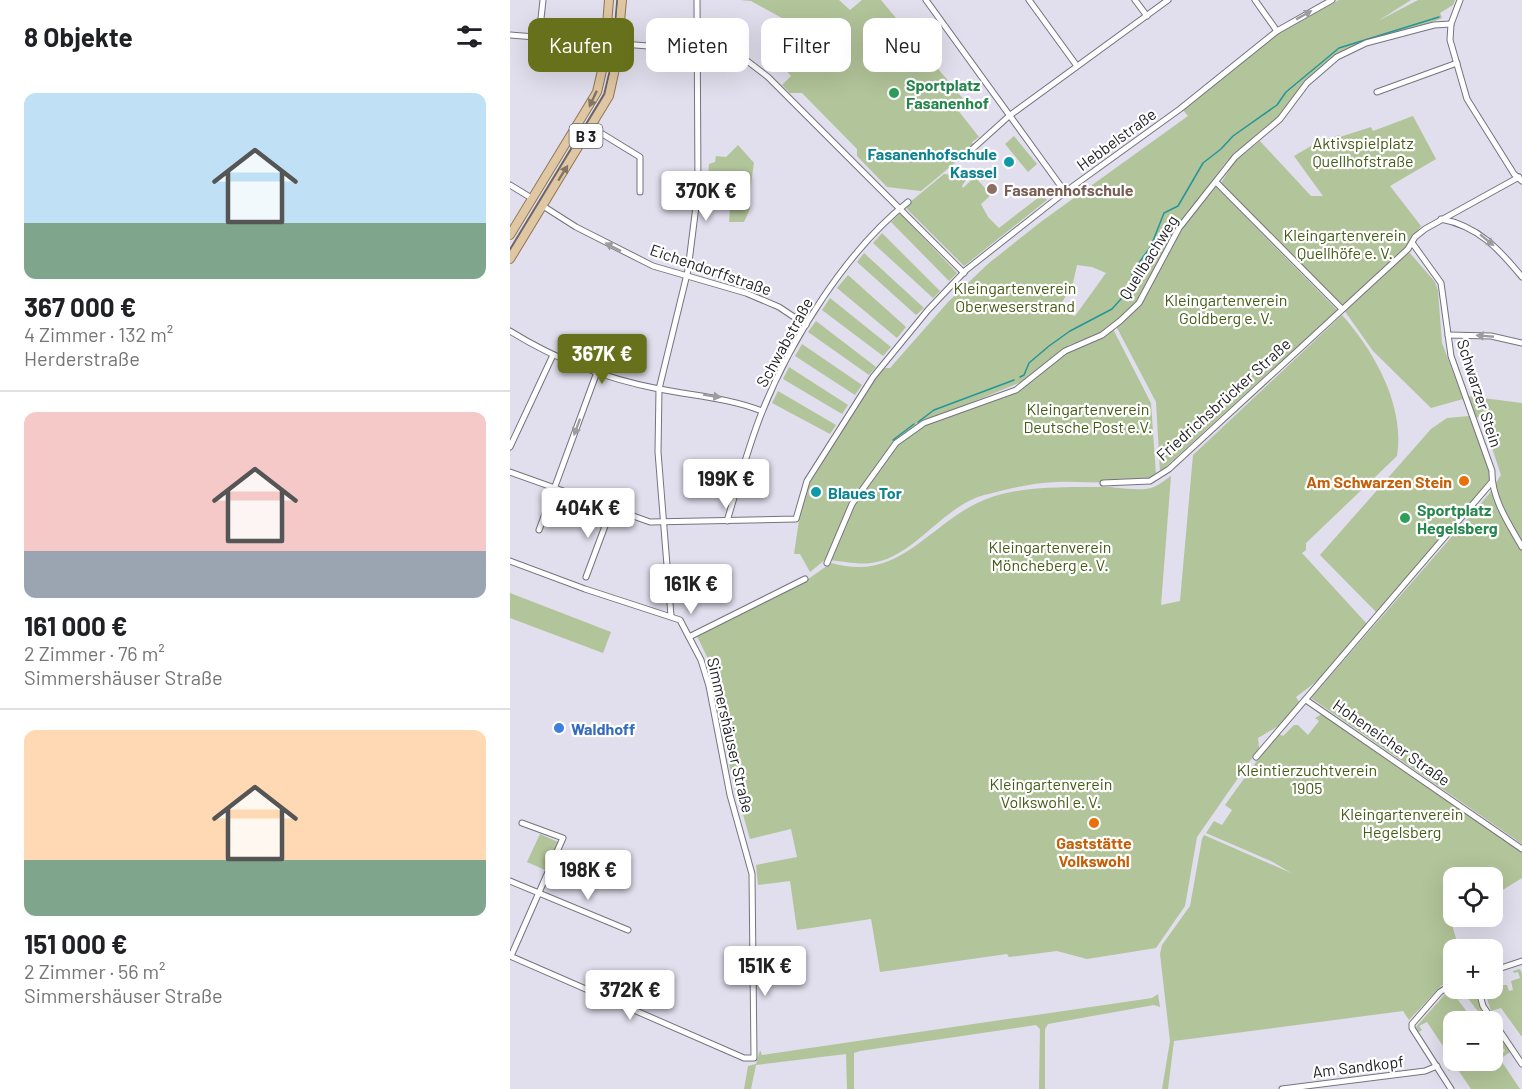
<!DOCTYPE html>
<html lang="de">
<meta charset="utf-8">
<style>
:root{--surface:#fff;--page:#f6f6f6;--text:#202124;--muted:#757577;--line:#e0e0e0;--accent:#67711b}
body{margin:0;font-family:Barlow,sans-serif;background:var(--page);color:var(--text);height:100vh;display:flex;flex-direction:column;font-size:22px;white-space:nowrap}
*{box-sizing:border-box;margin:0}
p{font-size:20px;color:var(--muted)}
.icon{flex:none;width:33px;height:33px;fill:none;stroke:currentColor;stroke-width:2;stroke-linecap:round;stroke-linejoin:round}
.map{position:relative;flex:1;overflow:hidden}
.side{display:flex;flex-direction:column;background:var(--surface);width:510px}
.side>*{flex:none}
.guide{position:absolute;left:18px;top:18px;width:570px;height:54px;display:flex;gap:12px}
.tools{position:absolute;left:933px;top:867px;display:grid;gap:12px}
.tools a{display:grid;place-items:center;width:60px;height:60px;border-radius:12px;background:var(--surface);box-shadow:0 6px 24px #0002;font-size:30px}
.price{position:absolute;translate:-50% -51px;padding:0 14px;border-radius:6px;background:#fff;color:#222;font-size:20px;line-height:39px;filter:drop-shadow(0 2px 3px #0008)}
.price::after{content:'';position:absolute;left:50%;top:36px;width:18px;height:14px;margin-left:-9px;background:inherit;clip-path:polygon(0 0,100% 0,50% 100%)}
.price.selected{background:var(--accent);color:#fff}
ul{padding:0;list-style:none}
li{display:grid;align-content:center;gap:12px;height:318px;padding:0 24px}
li+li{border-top:2px solid var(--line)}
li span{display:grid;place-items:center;height:186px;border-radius:12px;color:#555}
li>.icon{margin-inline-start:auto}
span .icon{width:108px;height:108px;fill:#fffc;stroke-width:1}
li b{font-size:26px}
h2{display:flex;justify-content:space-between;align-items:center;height:72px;padding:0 24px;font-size:26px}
.chip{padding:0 21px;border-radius:12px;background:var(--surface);box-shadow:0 6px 24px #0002;font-size:21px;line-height:54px}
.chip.selected{background:var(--accent);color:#fff}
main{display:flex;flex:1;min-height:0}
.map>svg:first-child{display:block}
.green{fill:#b2c499;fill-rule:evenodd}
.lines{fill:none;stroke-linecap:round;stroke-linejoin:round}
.stream{stroke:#24959b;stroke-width:1.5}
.minor-casing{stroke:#757380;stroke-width:7}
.primary-casing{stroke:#917550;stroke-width:10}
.minor{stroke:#fff;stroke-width:5}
.primary{stroke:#e0c7a3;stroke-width:8}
.tram{stroke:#65636c;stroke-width:1.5}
.oneway{fill:#9c9c9e}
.oneway2{fill:#827466}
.leisure-dot{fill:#2e9e5b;stroke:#fff;stroke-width:2}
.culture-dot{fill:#0f9aa8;stroke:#fff;stroke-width:2}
.education-dot{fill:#8d6e63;stroke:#fff;stroke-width:2}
.food-dot{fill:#e8710a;stroke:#fff;stroke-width:2}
.shop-dot{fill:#3f7fe0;stroke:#fff;stroke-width:2}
.labels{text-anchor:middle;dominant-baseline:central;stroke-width:4.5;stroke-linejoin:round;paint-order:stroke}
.shield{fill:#fff;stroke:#656468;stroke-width:1.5}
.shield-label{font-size:15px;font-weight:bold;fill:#232228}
.leisure-label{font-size:16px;font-weight:bold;fill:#27864d;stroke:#fff;text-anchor:start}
.street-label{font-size:16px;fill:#232228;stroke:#fff}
.park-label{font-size:16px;fill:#445c14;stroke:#fff}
.culture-label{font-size:16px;font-weight:bold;fill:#0d838f;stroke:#fff;text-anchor:end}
.education-label{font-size:16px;font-weight:bold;fill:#785e54;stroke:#fff;text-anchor:start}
.food-label{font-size:16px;font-weight:bold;fill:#c56008;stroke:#fff;text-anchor:end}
.shop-label{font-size:16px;font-weight:bold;fill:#366cbe;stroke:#fff;text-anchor:start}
</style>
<main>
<section class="side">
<h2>8 Objekte<svg class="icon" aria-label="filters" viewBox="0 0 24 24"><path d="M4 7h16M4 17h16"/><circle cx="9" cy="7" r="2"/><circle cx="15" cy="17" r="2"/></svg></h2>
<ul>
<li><span style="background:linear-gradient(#bfe0f5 70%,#7fa58c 0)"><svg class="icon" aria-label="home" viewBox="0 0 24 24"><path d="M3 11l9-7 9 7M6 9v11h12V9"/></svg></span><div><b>367 000 €</b><p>4 Zimmer · 132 m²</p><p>Herderstraße</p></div></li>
<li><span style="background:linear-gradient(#f6c9c9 75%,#9aa5b1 0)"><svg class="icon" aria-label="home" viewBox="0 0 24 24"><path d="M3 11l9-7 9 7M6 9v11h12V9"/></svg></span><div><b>161 000 €</b><p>2 Zimmer · 76 m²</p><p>Simmershäuser Straße</p></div></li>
<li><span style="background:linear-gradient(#ffd9b3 70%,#7fa58c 0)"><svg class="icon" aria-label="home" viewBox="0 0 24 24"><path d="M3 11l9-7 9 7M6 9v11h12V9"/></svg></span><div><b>151 000 €</b><p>2 Zimmer · 56 m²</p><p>Simmershäuser Straße</p></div></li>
</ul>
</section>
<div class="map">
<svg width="1012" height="1089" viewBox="0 0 1012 1089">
<rect width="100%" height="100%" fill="#e1deed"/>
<!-- green -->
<g class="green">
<polygon points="230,0 329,0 340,10 352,0 371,0 459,106 455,108 451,105 447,109 469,137 462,142 464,147 411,191 377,187 347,156 347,149 292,93 280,93 272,85 281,76 271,65 285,51 288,55 306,37 241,1"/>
<path d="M829,0H901L868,21L908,0H945L943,5L930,13L932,18L925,21L856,41L824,56L793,85L769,115L716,162L668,226L627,303L606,322L591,334L559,345L511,382L405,426L395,433L340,502L316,559L300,572L290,554H284L290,513L298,486L372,368H380L439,301L479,263L532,221L678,116L673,110L769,33ZM567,265L582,267L596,273L565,316L546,311L562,287Z"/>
<polygon points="903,116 926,159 880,186 911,226 895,248 832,306 711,183 724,162 750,141 801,196 813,196 784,156 801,146 829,135 830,137 861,127 863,131"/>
<polygon points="504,136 527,164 518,172 495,144"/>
<polygon points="228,145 244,163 238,204 240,209 234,222 219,222 220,209 229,209 230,180 224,173 211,173 211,177 198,177 199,164 205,162 206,156 216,157"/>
<polygon points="450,169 457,178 452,186 453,188 465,177 481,195 471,204 478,217 489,228 533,194 537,200 454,266 396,208 399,203 434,174 442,175"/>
<polygon points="706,187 827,310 650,472 646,402 606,326 630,304 671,229"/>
<polygon points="390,213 447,273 439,281 381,222"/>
<polygon points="372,233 430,291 423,298 363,243"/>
<polygon points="899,252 925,282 928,291 932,343 953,399 921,408 863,351 834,310"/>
<polygon points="354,253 414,308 406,315 347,262"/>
<polygon points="338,275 396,327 387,338 327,288"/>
<polygon points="320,298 381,347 373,356 312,310"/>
<path d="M832,315C865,352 895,406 887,456L796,543V550L792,553L857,624L811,678L786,697L789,702L770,725L748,738L749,748L687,837L675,906L646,948L577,959L547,951L499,957L497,954L370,972L361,919L287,930L280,881L248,885L246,865L287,857L281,829L240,839L221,773L199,661L187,636L294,582L321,563C394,584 420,518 482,497C520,485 561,487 600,487C613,488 629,491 641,488C648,486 655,480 661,476L651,605L670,601L683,455Z"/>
<polygon points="306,321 366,367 359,375 298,332"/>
<path d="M603,329L641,403L646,475C624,488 573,480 546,482C521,483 498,489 474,495C433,506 402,559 361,563C348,565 332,561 319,560L344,503L385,446L402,432L423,421L509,391L557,352Z"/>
<polygon points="292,344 352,385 345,395 285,356"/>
<polygon points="279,367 338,405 332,414 273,379"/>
<polygon points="268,391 326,425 320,434 262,403"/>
<polygon points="957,396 1012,403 1012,844 801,698 979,494 991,475 972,418 965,417"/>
<polygon points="959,416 980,471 979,482 868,614 810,555 921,429 937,418"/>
<polygon points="0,593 101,632 93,653 0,618"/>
<polygon points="812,714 1012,852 1012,878 983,896 982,878 944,878 944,916 947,917 941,921 949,949 944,950 943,980 931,986 899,1020 893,1011 664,1041 658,1089 652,1089 660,1041 650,954 652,945 680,906 692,839 694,835 781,873 763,862 696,833 704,821 712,825 722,810 715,805 767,733 773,736 784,725 788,725 798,735 809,721 805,718"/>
<polygon points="30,834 48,842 35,870 17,862"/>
<polygon points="1010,969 1012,974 1012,1037 991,1008 981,1011 974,989 982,988 983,977 986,976 989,985 997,985 999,991 1003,990 1001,981 1010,978 1008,972 1004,973 1003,971"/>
<polygon points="946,989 960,989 961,993 965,992 977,1017 974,1019 956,996 950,1000"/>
<polygon points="945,990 948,1000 964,1021 944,1022 944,1060 982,1060 983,1049 988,1056 995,1051 983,1032 983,1025 1000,1052 990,1059 1010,1089 961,1089 946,1067 939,1071 934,1062 941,1058 917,1022 909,1026 912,1030 909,1032 906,1027 937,992"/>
<polygon points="648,994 650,1007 644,1005 538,1024 535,1029 535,1089 529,1089 530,1029 526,1025 350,1051 344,1053 344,1089 337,1089 336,1054 246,1065 241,1089 234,1089 238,1066 246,1064 250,1050 252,1055 642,998"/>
</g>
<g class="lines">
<!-- stream -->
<g class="stream">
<polyline points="510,377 514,375 519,363 539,346 560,331 602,309 618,291 623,271 641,246 654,213 668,206 693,163 711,149 723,136 767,105 776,92 829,48 929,17"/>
<polyline points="408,422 424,410 504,380"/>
<polyline points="383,440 404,424"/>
</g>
<defs>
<g id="minor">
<polyline points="416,0 555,192"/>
<polyline points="519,0 567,66"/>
<polyline points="625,0 637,16"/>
<polyline points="745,0 767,31"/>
<polyline points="950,0 941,24 940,40 957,99 1004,174 1012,181"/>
<polyline points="0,35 213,52 232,57 258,77 454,273"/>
<polyline points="29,37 33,0"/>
<polyline points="867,92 947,63"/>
<polyline points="81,127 130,157 130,192"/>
<polyline points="458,153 499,116 658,0"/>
<polyline points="707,183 832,309"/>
<polyline points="0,185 23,199"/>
<polyline points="33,206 66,227 143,266 236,293 269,307 296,325"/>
<path d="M931,219C968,226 989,249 1012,277"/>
<path d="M903,244L931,283L941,356L982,471C981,498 999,524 1012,547"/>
<path d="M0,331C45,359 97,379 149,389C185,396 218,398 252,411"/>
<polyline points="938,335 981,336 1012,343"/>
<polyline points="0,447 43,355"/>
<polyline points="0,472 140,522 286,519 297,481 363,377 418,310 456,270 555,192 670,109 767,31 822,0"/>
<polyline points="593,483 640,481 659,469 898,249 905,237 915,229 1009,177"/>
<path d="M217,521C228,485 238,447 252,412C281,339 337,250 398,202"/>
<polyline points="29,530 87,372"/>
<polyline points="0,561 75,589 170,620 191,660 199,686 220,795 242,874 244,1058 234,1058 0,956"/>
<polyline points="317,563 342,504 386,443 414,423 506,390 555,351 592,335 610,321 629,303 669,228 725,157 770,119 797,83 827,57 856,43 924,25 941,24"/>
<polyline points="76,577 101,510"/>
<polyline points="161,616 148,452 149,389 178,270 188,190 187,0"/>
<polyline points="179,637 295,579"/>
<polyline points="796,700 1012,849"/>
<polyline points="746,757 981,483"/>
<polyline points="0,881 118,930"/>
<polyline points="1,956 53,838 12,823"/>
<polyline points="982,971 1012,961"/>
<polyline points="968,988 973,1006 1012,1064"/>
<polyline points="772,1089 915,1071 927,1066"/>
<polyline points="941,1089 902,1028 902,1024 930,992 944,983"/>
</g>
<g id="primary">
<polyline points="0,235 87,92 94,62 99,0"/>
<polyline points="0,259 99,96 106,64 112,0"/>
</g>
</defs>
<!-- minor casing -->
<use href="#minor" class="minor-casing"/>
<!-- primary casing -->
<use href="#primary" class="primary-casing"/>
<!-- minor -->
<use href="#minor" class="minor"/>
<!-- primary -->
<use href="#primary" class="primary"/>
<!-- tram -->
<polyline class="tram" points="0,249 94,94 102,61 107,0"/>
</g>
<!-- one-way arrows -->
<defs><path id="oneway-solid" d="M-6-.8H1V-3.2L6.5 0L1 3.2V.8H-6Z" transform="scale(1.5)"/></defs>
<g class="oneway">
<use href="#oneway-solid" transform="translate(794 15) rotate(-29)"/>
<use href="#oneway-solid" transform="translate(977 240) rotate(39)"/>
<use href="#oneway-solid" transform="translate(103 247) rotate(-153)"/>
<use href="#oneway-solid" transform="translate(975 336) rotate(-175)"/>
<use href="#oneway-solid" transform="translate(202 396) rotate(9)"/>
<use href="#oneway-solid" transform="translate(67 427) rotate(110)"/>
</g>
<g class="oneway2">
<use href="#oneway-solid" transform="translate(83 99) rotate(115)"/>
<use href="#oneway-solid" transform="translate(53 173) rotate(-58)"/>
</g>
<!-- markers -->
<g class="leisure-dot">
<circle cx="384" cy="93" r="6"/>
<circle cx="895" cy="518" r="6"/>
</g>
<g class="culture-dot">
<circle cx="499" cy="162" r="6"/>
<circle cx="306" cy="492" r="6"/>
</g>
<circle class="education-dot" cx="482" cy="189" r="6"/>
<g class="food-dot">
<circle cx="954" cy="481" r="6"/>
<circle cx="584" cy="823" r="6"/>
</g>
<circle class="shop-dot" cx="49" cy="728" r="6"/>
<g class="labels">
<!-- shield labels -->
<rect class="shield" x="59.5" y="124" width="33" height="24" rx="4.5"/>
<g class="shield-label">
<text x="76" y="136">B 3</text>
</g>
<!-- leisure labels -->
<g class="leisure-label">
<text x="396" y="84">Sportplatz<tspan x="396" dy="18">Fasanenhof</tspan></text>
<text x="907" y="509">Sportplatz<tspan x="907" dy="18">Hegelsberg</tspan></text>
</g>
<!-- street labels -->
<g class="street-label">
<text transform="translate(606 139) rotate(-36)">Hebbelstraße</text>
<text transform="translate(638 257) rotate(-58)">Quellbachweg</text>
<text transform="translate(201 269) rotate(19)">Eichendorffstraße</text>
<text transform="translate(274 342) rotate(-61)">Schwabstraße</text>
<text transform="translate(970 393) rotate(72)">Schwarzer Stein</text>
<text transform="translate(713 399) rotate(-42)">Friedrichsbrücker Straße</text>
<text transform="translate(221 735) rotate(77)">Simmershäuser Straße</text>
<text transform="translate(882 742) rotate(35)">Hoheneicher Straße</text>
<text transform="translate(848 1066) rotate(-7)">Am Sandkopf</text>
</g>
<!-- park labels -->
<g class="park-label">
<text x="853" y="142">Aktivspielplatz<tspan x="853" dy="18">Quellhofstraße</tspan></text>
<text x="835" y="234">Kleingartenverein<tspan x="835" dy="18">Quellhöfe e. V.</tspan></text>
<text x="505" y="287">Kleingartenverein<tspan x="505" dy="18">Oberweserstrand</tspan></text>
<text x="716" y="299">Kleingartenverein<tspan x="716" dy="18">Goldberg e. V.</tspan></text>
<text x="578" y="408">Kleingartenverein<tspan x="578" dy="18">Deutsche Post e.V.</tspan></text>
<text x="540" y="546">Kleingartenverein<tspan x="540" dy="18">Möncheberg e. V.</tspan></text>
<text x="797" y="769">Kleintierzuchtverein<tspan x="797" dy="18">1905</tspan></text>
<text x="541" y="783">Kleingartenverein<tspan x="541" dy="18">Volkswohl e. V.</tspan></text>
<text x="892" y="813">Kleingartenverein<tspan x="892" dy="18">Hegelsberg</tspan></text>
</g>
<!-- culture labels -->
<g class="culture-label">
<text x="487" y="153">Fasanenhofschule<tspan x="487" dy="18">Kassel</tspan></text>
<text x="318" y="492" text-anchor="start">Blaues Tor</text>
</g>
<!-- education labels -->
<g class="education-label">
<text x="494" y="189">Fasanenhofschule</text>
</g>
<!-- food labels -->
<g class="food-label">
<text x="942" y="481">Am Schwarzen Stein</text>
<text x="584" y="842" text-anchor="middle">Gaststätte<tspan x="584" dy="18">Volkswohl</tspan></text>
</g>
<!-- shop labels -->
<g class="shop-label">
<text x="61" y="728">Waldhoff</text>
</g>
</g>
</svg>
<div class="tools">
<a><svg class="icon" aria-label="locate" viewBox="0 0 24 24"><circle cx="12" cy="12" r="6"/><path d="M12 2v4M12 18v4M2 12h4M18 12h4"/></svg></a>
<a>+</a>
<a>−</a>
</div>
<b class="price" style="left:196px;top:222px">370K €</b>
<b class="price selected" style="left:92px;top:385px">367K €</b>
<b class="price" style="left:216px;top:510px">199K €</b>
<b class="price" style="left:78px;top:539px">404K €</b>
<b class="price" style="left:181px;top:615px">161K €</b>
<b class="price" style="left:78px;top:901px">198K €</b>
<b class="price" style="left:255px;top:997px">151K €</b>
<b class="price" style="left:120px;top:1021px">372K €</b>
<div class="guide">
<a class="chip selected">Kaufen</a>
<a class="chip">Mieten</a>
<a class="chip">Filter</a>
<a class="chip">Neu</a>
</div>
</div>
</main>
